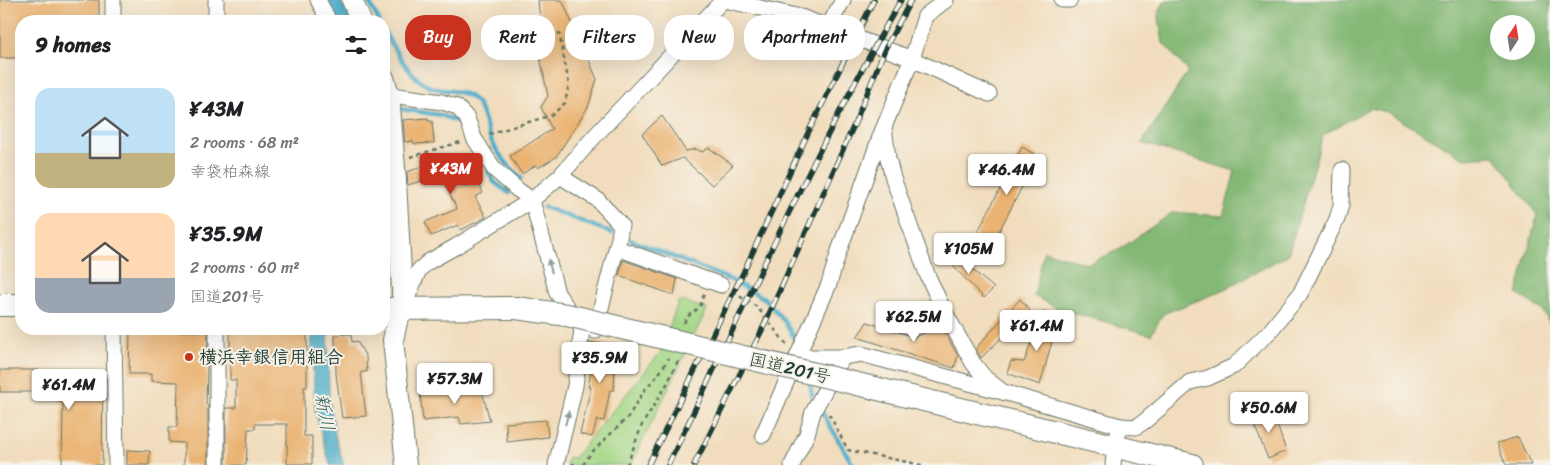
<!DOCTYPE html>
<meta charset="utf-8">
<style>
:root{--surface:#fff;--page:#f2f2f2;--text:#202124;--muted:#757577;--accent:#c8321e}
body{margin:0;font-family:Sriracha,"Klee One",sans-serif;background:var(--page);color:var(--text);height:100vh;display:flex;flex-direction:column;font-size:19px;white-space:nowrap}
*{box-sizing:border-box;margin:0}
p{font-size:16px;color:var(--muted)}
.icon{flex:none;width:28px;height:28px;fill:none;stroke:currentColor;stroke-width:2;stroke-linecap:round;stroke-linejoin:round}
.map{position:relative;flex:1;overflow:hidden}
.side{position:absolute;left:15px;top:15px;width:375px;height:320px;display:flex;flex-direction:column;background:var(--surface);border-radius:20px;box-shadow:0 5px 20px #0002}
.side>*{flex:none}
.banner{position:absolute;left:405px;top:15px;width:475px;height:45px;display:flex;gap:10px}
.needle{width:32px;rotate:12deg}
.controls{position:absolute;left:1490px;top:15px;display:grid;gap:10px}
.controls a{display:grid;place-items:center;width:45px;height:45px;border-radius:50%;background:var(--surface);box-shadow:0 5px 20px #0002;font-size:25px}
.price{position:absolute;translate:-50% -42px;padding:0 11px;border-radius:5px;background:#fff;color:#222;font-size:16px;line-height:32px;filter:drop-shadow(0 1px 2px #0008)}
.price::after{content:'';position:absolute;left:50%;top:30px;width:15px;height:11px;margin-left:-8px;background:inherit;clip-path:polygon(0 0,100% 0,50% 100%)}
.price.active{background:var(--accent);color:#fff}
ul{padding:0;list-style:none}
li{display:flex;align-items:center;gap:15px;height:125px;padding:0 20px}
li span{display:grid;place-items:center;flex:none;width:140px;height:100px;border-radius:15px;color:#555}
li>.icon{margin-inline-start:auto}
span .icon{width:60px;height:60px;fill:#fffc;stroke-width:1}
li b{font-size:21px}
h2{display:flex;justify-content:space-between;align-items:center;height:60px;padding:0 20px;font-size:21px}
.pill{padding:0 18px;border-radius:20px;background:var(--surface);box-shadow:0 5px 20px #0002;font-size:18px;line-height:45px}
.pill.active{background:var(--accent);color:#fff}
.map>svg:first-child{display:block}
.green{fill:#a4d787;stroke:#628a5e}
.forest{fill:#83b874;stroke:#517a54;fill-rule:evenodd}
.water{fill:#4aacc9;stroke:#34747e}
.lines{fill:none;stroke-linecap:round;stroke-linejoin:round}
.stream{stroke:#4aacc9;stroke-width:4.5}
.building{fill:#eab372}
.minor-casing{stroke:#687564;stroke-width:17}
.major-casing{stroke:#687564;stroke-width:22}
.highway-casing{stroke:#687564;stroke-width:24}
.path{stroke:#687564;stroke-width:2.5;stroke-dasharray:4 4;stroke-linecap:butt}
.minor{stroke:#fff;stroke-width:15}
.major{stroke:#fff;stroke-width:20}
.highway{stroke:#fff;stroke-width:22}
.rail-casing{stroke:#1f3d34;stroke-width:5.5}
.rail{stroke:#f7f3e8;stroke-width:4;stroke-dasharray:11;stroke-linecap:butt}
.highway-bridge-casing{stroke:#687564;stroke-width:24;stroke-linecap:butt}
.highway-bridge{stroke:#fff;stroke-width:22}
.oneway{fill:#8f9e9a}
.poi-dot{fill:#c8321e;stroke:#f7f3e8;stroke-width:2}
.labels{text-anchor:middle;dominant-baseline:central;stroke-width:4;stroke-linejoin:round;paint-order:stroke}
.poi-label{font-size:18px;font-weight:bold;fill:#1f3d34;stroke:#f7f3e8;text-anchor:start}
.street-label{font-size:18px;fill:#1f3d34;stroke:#f7f3e8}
.water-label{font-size:19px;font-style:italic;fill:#2c5e61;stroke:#f7f3e8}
</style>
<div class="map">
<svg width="1550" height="465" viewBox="0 0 1550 465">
<rect width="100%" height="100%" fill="#f7f3e8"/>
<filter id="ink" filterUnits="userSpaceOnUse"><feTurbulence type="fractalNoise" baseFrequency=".02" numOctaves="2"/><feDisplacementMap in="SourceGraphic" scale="10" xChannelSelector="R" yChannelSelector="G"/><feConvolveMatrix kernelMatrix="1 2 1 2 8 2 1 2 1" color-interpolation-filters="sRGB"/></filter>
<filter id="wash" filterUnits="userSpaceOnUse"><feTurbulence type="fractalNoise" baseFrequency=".0096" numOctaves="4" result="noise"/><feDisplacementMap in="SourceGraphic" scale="20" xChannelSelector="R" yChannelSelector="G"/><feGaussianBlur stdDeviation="1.12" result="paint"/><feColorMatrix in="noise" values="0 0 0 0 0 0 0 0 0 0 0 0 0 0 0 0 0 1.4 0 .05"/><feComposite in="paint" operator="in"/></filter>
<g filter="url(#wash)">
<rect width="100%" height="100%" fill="#f1ddbd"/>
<!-- green -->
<polygon class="green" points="679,300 707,309 631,465 566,465 568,457 574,458 660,353"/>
<!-- forest -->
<path class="forest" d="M1165,0H1550V324L1542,310L1517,294L1537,215L1494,156L1464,158L1387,112L1370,108L1323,135L1288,255L1217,293L1163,314L1151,335L1059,309L1034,296L1044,251L1087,264L1120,249L1173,212L1223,216L1235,171L1142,143L1188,71L1163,43L1158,14ZM1499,24H1526V51H1499Z"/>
<!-- water -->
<g class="water">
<polygon points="322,0 340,0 351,21 333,21"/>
<polygon points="311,329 328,329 329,397 336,439 344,465 330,465 315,410"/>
</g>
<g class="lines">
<!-- stream -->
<g class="stream">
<polyline points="368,0 379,21"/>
<path d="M384,31C394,49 412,82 434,88C449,92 464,89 476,102C482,108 487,132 492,142C499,156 510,167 521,178"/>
<polyline points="395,108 440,115 458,122 467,137"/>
<polyline points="488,171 494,182 509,193"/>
<polyline points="544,207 612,233"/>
<polyline points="631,240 731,280 764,298 785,322 798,344"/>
<polyline points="586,354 590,332"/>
<polyline points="809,379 812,395"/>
<polyline points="822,412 853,465"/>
</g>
</g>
<g id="blocks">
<!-- building -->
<g class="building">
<polygon points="0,0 99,0 99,21 21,21 21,58 0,58"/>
<polygon points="538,0 562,0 597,79 588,107 556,157 538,168 536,165 522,174 510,156 552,129 541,107 548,96 535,33 540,19"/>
<polygon points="662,116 686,151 696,149 702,152 709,148 733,165 712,185 683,158 662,166 642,134"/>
<polygon points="428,118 428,121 432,121 434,143 414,144 413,141 405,142 403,120"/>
<polygon points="1022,147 1038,156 992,245 975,237"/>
<polygon points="456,155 465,188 478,182 483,193 475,197 486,217 461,230 458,225 431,236 425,222 457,209 442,178 438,179 437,176 408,185 407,172 433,163 433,162"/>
<polygon points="949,250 994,288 984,298 943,256"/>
<polygon points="623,260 677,279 674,295 619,276"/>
<polygon points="1020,299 1030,310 981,358 976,348"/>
<polygon points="1043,312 1059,316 1040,385 1007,373 1011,361 1024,362"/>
<polygon points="867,322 914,337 927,332 930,325 944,331 958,356 954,368 857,337"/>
<polygon points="230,329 307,331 307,387 304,387 304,436 312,436 312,464 287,464 287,424 255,424 255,429 248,429 246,465 226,465 226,408 236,408 236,380 230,380"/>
<polygon points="130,330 208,332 206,405 208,405 208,465 184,465 184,443 169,442 169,427 177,427 178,382 151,381 151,374 129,374"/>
<polygon points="351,334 352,342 357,341 366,357 367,372 361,372 366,416 342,418 336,374 335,335"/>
<polygon points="591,342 624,349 619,365 615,364 614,390 610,390 604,421 597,420 592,437 580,434 591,387 588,387 593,360 589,359"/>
<polygon points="0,370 39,370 39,377 103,376 102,465 62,465 63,402 59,402 58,392 0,392"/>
<polygon points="481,387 490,421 461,424 459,417 423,421 420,391"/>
<polygon points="1272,410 1286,451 1268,459 1251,416"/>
<polygon points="546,420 548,437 507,442 506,423"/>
<polygon points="1518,437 1531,465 1506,465 1497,443"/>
<polygon points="127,450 150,451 149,465 127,465"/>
</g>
</g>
</g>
<g filter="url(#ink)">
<use href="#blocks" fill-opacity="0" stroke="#687564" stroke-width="1"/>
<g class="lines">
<defs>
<g id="minor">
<polyline points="113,0 113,21"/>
<polyline points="318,0 329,21"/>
<polyline points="724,0 801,17 912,59 989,94"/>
<polyline points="946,0 925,16 912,59 884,127 888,158 893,178 927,274 943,309 973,363 985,378 1003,392"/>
<polyline points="1062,0 1070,0"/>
<polyline points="216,21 216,0"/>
<polyline points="828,27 843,0"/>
<polyline points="384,94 442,102 457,107 467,118 474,138 494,169 518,190 532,200 557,293 582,329 575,386 556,465"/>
<polyline points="560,176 598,200 621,225 619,238 595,331"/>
<polyline points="617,248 721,285"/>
<polyline points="405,303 419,270 428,262 455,247 532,200 560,176 593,138 723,0"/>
<polyline points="114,329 116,465"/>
<polyline points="797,357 843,357 861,354 1003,392 1120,426 1115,447 1113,465"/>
<polyline points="1120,426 1136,427 1145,421 1190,382 1208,378 1234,366 1270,331 1300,294 1337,219 1341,205 1342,170"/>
<polyline points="763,435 829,284 839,251 883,129"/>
<polyline points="217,465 217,329"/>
<polyline points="792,465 807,434 813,412 843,357"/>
</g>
<g id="major">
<polyline points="352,0 361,21"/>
<polyline points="384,78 389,94 396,181 403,309 397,322 393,340 406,465"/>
</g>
<g id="highway">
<polyline points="0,305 21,305"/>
<polyline points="384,309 516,308"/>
<polyline points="874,388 1192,465"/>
</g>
</defs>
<!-- minor casing -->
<use href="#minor" class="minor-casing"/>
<!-- major casing -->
<use href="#major" class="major-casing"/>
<!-- highway casing -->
<use href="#highway" class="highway-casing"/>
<!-- path -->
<g class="path">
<polyline points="489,134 552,115 565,103 569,84 558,28"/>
<polyline points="410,157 460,142"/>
<polyline points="733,292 757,307 787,345"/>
<polyline points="684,323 687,317 700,307 704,294"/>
<polyline points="829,414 848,450 922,465"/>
<polyline points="571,464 578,465"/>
<polyline points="583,465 591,453 628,417 646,388 658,375 669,358"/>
<polyline points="627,465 642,425 667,384 678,361"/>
</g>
<!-- minor -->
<use href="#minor" class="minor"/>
<!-- major -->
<use href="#major" class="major"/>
<!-- highway -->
<use href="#highway" class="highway"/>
<defs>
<g id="rail">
<polyline points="648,465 743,273 808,133 874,0"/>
<path d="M668,465C744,309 814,150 901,0"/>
<polyline points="694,465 761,332 854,125 885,49 911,0"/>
</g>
</defs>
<!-- rail casing -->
<use href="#rail" class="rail-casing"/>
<!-- rail -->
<use href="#rail" class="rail"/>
<defs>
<polyline id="highway-bridge" points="516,308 567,315 874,388"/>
</defs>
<!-- highway-bridge casing -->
<use href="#highway-bridge" class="highway-bridge-casing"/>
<!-- highway-bridge -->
<use href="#highway-bridge" class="highway-bridge"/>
</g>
<!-- one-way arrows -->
<defs><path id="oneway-solid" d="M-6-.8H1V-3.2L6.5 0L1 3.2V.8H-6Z" transform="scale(1.25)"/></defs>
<g class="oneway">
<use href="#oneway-solid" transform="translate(550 266) rotate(-105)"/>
<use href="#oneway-solid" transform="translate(567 418) rotate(-76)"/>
</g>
</g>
<!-- markers -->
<circle class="poi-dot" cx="189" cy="357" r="5"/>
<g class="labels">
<!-- poi labels -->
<g class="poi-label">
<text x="199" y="357">横浜幸銀信用組合</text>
</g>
<!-- street labels -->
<g class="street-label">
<text transform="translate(790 368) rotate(13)">国道201号</text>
</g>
<!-- water labels -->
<g class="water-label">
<text transform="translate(325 412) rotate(80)">新川</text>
</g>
</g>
</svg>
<div class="controls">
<a><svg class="needle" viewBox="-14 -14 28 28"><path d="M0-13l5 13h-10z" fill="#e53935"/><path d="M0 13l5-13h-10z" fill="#757577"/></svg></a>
</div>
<b class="price active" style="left:451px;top:195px">¥43M</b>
<b class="price" style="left:1007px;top:196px">¥46.4M</b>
<b class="price" style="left:969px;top:275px">¥105M</b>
<b class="price" style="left:914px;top:343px">¥62.5M</b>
<b class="price" style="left:1037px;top:352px">¥61.4M</b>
<b class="price" style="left:600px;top:384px">¥35.9M</b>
<b class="price" style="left:455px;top:405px">¥57.3M</b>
<b class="price" style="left:69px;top:411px">¥61.4M</b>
<b class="price" style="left:1269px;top:434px">¥50.6M</b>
<div class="banner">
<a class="pill active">Buy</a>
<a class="pill">Rent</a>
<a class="pill">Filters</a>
<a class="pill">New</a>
<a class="pill">Apartment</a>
</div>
<section class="side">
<h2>9 homes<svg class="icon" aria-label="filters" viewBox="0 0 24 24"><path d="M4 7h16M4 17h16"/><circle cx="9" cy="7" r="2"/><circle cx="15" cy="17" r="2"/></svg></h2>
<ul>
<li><span style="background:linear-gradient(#bfe0f5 65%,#c2b280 0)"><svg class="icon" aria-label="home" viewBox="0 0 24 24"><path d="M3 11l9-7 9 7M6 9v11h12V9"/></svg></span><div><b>¥43M</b><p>2 rooms · 68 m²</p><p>幸袋柏森線</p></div></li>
<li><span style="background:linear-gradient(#ffd9b3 65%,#9aa5b1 0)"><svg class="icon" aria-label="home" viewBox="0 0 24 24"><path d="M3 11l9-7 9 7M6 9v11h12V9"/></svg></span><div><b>¥35.9M</b><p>2 rooms · 60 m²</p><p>国道201号</p></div></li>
</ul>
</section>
</div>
